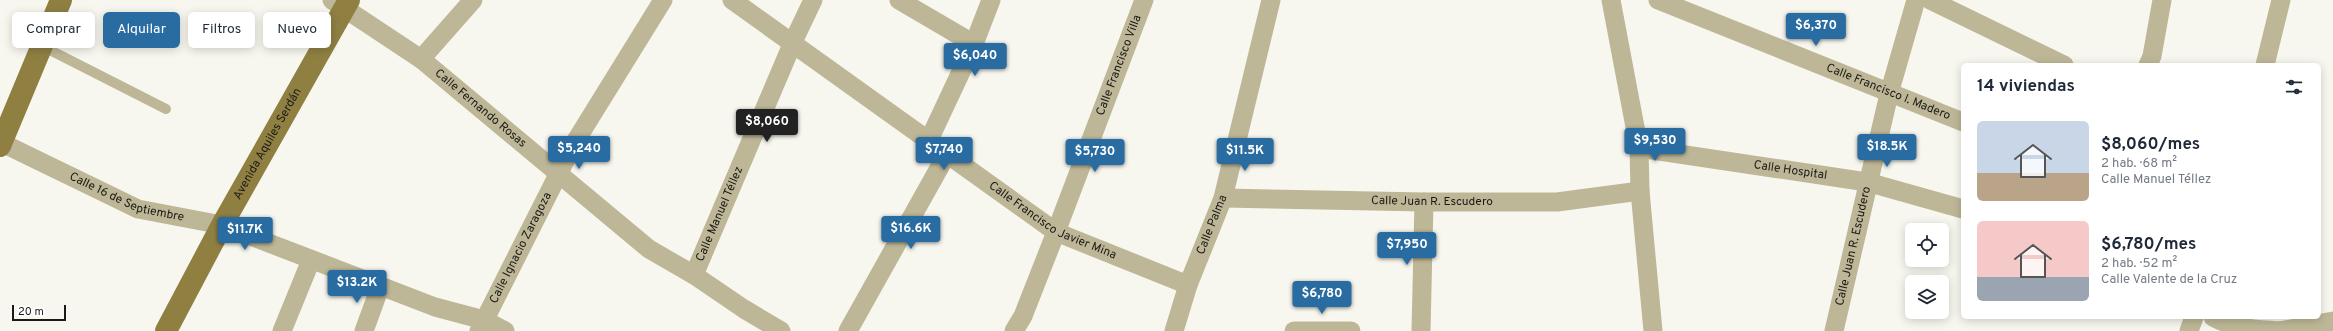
<!DOCTYPE html>
<html lang="es">
<meta charset="utf-8">
<style>
:root{--surface:#fff;--page:#f6f6f7;--text:#1f2937;--muted:#747a83;--accent:#296ca1}
body{margin:0;font-family:Overpass,sans-serif;background:var(--page);color:var(--text);height:100vh;display:flex;flex-direction:column;font-size:15px;white-space:nowrap}
*{box-sizing:border-box;margin:0}
p{font-size:13px;color:var(--muted)}
.icon{flex:none;width:22px;height:22px;fill:none;stroke:currentColor;stroke-width:2;stroke-linecap:round;stroke-linejoin:round}
.map{position:relative;flex:1;overflow:hidden}
.sheet{position:absolute;left:1961px;top:63px;width:360px;height:256px;display:flex;flex-direction:column;background:var(--surface);border-radius:6px;box-shadow:0 2px 10px #0003}
.sheet>*{flex:none}
.banner{position:absolute;left:12px;top:12px;width:380px;height:36px;display:flex;gap:8px}
.buttons{position:absolute;left:1905px;top:223px;display:grid;gap:8px}
.buttons a{display:grid;place-items:center;width:44px;height:44px;border-radius:6px;background:var(--surface);box-shadow:0 2px 10px #0003;font-size:20px}
.scale{position:absolute;left:12px;bottom:10px;width:54px;box-sizing:border-box;padding-left:4px;border:2px solid #1a1917;border-top:0;font-size:11px;line-height:14px;white-space:nowrap;color:#1a1917;-webkit-text-stroke:3px #fff;paint-order:stroke}
.price{position:absolute;translate:-50% -34px;padding:0 9px;border-radius:4px;background:var(--accent);color:#fff;font-size:13px;line-height:26px;filter:drop-shadow(0 1px 2px #0008)}
.price::after{content:'';position:absolute;left:50%;top:24px;width:12px;height:9px;margin-left:-6px;background:inherit;clip-path:polygon(0 0,100% 0,50% 100%)}
.price.on{background:#222;color:#fff}
ul{padding:0;list-style:none}
li{display:flex;align-items:center;gap:12px;height:100px;padding:0 16px}
li span{display:grid;place-items:center;flex:none;width:112px;height:80px;border-radius:6px;color:#555}
li>.icon{margin-inline-start:auto}
span .icon{width:48px;height:48px;fill:#fffc;stroke-width:1}
li b{font-size:17px}
h2{display:flex;justify-content:space-between;align-items:center;height:48px;padding:0 16px;font-size:17px}
.tag{padding:0 14px;border-radius:6px;background:var(--surface);box-shadow:0 2px 10px #0003;font-size:14px;line-height:36px}
.tag.on{background:var(--accent);color:#fff}
.map>svg:first-child{display:block}
.lines{fill:none;stroke-linecap:round;stroke-linejoin:round}
.service{stroke:#beb797;stroke-width:10}
.minor{stroke:#beb797;stroke-width:19}
.primary{stroke:#8f8042;stroke-width:22}
.labels{text-anchor:middle;dominant-baseline:central;stroke-width:3.5;stroke-linejoin:round;paint-order:stroke}
.street-label{font-size:12px;fill:#1a1917;stroke:#fff}
</style>
<div class="map">
<svg width="2333" height="331" viewBox="0 0 2333 331">
<rect width="100%" height="100%" fill="#f8f7ef"/>
<g class="lines">
<!-- service -->
<polyline class="service" points="42,46 166,109"/>
<!-- minor -->
<g class="minor">
<path id="s1" d="M332,0L421,59L649,249L694,275L744,309L781,331"/>
<path id="s2" d="M732,0L1056,232L1188,285"/>
<polyline points="899,0 974,44"/>
<polyline points="1611,0 1639,148 1640,191 1653,331"/>
<path id="s3" d="M1658,0L1963,122"/>
<polyline points="1930,0 2064,65"/>
<polyline points="421,59 473,0"/>
<polyline points="2148,65 2152,56 2162,0"/>
<polyline points="2265,65 2281,0"/>
<polyline points="929,140 974,44 991,0"/>
<path id="s4" d="M0,142L138,209L222,225L435,307L484,320L505,331"/>
<path id="s5" d="M1639,148L1867,182L1963,209"/>
<path id="s6" d="M1223,198L1424,202H1557L1640,191"/>
<path id="s7" d="M694,275L793,42L813,0"/>
<path d="M2213,317C2234,329 2256,329 2280,331"/>
<polyline points="282,331 311,260"/>
<polyline points="364,331 380,287"/>
<path id="s8" d="M479,331L572,147L663,0"/>
<polyline points="848,331 947,154"/>
<path id="s9" d="M1014,331L1023,316L1056,232L1144,0"/>
<path id="s10" d="M1174,331L1188,285L1223,198L1271,0"/>
<polyline points="1294,331 1351,331"/>
<polyline points="1421,331 1424,202"/>
<path id="s11" d="M1834,331L1889,94L1916,0"/>
<polyline points="2189,331 2194,317"/>
<polyline points="2280,331 2333,321"/>
</g>
<!-- primary -->
<g class="primary">
<polyline points="0,146 61,0"/>
<path id="s12" d="M166,331L222,225L349,0"/>
</g>
</g>
<g class="labels">
<!-- street labels -->
<g class="street-label">
<text stroke="none"><textPath href="#s9" startOffset="286">Calle Francisco Villa</textPath></text>
<text stroke="none"><textPath href="#s3" startOffset="248">Calle Francisco I. Madero</textPath></text>
<text stroke="none"><textPath href="#s1" startOffset="184">Calle Fernando Rosas</textPath></text>
<text stroke="none"><textPath href="#s12" startOffset="213">Avenida Aquiles Serdán</textPath></text>
<text stroke="none"><textPath href="#s5" startOffset="153">Calle Hospital</textPath></text>
<text stroke="none"><textPath href="#s4" startOffset="139">Calle 16 de Septiembre</textPath></text>
<text stroke="none"><textPath href="#s6" startOffset="209">Calle Juan R. Escudero</textPath></text>
<text stroke="none"><textPath href="#s7" startOffset="66">Calle Manuel Téllez</textPath></text>
<text stroke="none"><textPath href="#s2" startOffset="390">Calle Francisco Javier Mina</textPath></text>
<text stroke="none"><textPath href="#s10" startOffset="113">Calle Palma</textPath></text>
<text stroke="none"><textPath href="#s11" startOffset="87">Calle Juan R. Escudero</textPath></text>
<text stroke="none"><textPath href="#s8" startOffset="93">Calle Ignacio Zaragoza</textPath></text>
</g>
</g>
</svg>
<div class="buttons">
<a><svg class="icon" aria-label="locate" viewBox="0 0 24 24"><circle cx="12" cy="12" r="6"/><path d="M12 2v4M12 18v4M2 12h4M18 12h4"/></svg></a>
<a><svg class="icon" aria-label="layers" viewBox="0 0 24 24"><path d="M12 4l9 5-9 5-9-5zM3 14l9 5 9-5"/></svg></a>
</div>
<div class="scale">20 m</div>
<b class="price" style="left:1816px;top:47px">$6,370</b>
<b class="price" style="left:975px;top:77px">$6,040</b>
<b class="price on" style="left:767px;top:143px">$8,060</b>
<b class="price" style="left:1655px;top:162px">$9,530</b>
<b class="price" style="left:1887px;top:168px">$18.5K</b>
<b class="price" style="left:579px;top:170px">$5,240</b>
<b class="price" style="left:944px;top:171px">$7,740</b>
<b class="price" style="left:1245px;top:172px">$11.5K</b>
<b class="price" style="left:1095px;top:173px">$5,730</b>
<b class="price" style="left:911px;top:250px">$16.6K</b>
<b class="price" style="left:245px;top:251px">$11.7K</b>
<b class="price" style="left:1407px;top:266px">$7,950</b>
<b class="price" style="left:357px;top:304px">$13.2K</b>
<b class="price" style="left:1322px;top:315px">$6,780</b>
<div class="banner">
<a class="tag">Comprar</a>
<a class="tag on">Alquilar</a>
<a class="tag">Filtros</a>
<a class="tag">Nuevo</a>
</div>
<section class="sheet">
<h2>14 viviendas<svg class="icon" aria-label="filters" viewBox="0 0 24 24"><path d="M4 7h16M4 17h16"/><circle cx="9" cy="7" r="2"/><circle cx="15" cy="17" r="2"/></svg></h2>
<ul>
<li><span style="background:linear-gradient(#c9d6e8 65%,#b9a48a 0)"><svg class="icon" aria-label="home" viewBox="0 0 24 24"><path d="M3 11l9-7 9 7M6 9v11h12V9"/></svg></span><div><b>$8,060/mes</b><p>2 hab. · 68 m²</p><p>Calle Manuel Téllez</p></div></li>
<li><span style="background:linear-gradient(#f6c9c9 70%,#9aa5b1 0)"><svg class="icon" aria-label="home" viewBox="0 0 24 24"><path d="M3 11l9-7 9 7M6 9v11h12V9"/></svg></span><div><b>$6,780/mes</b><p>2 hab. · 52 m²</p><p>Calle Valente de la Cruz</p></div></li>
</ul>
</section>
</div>
